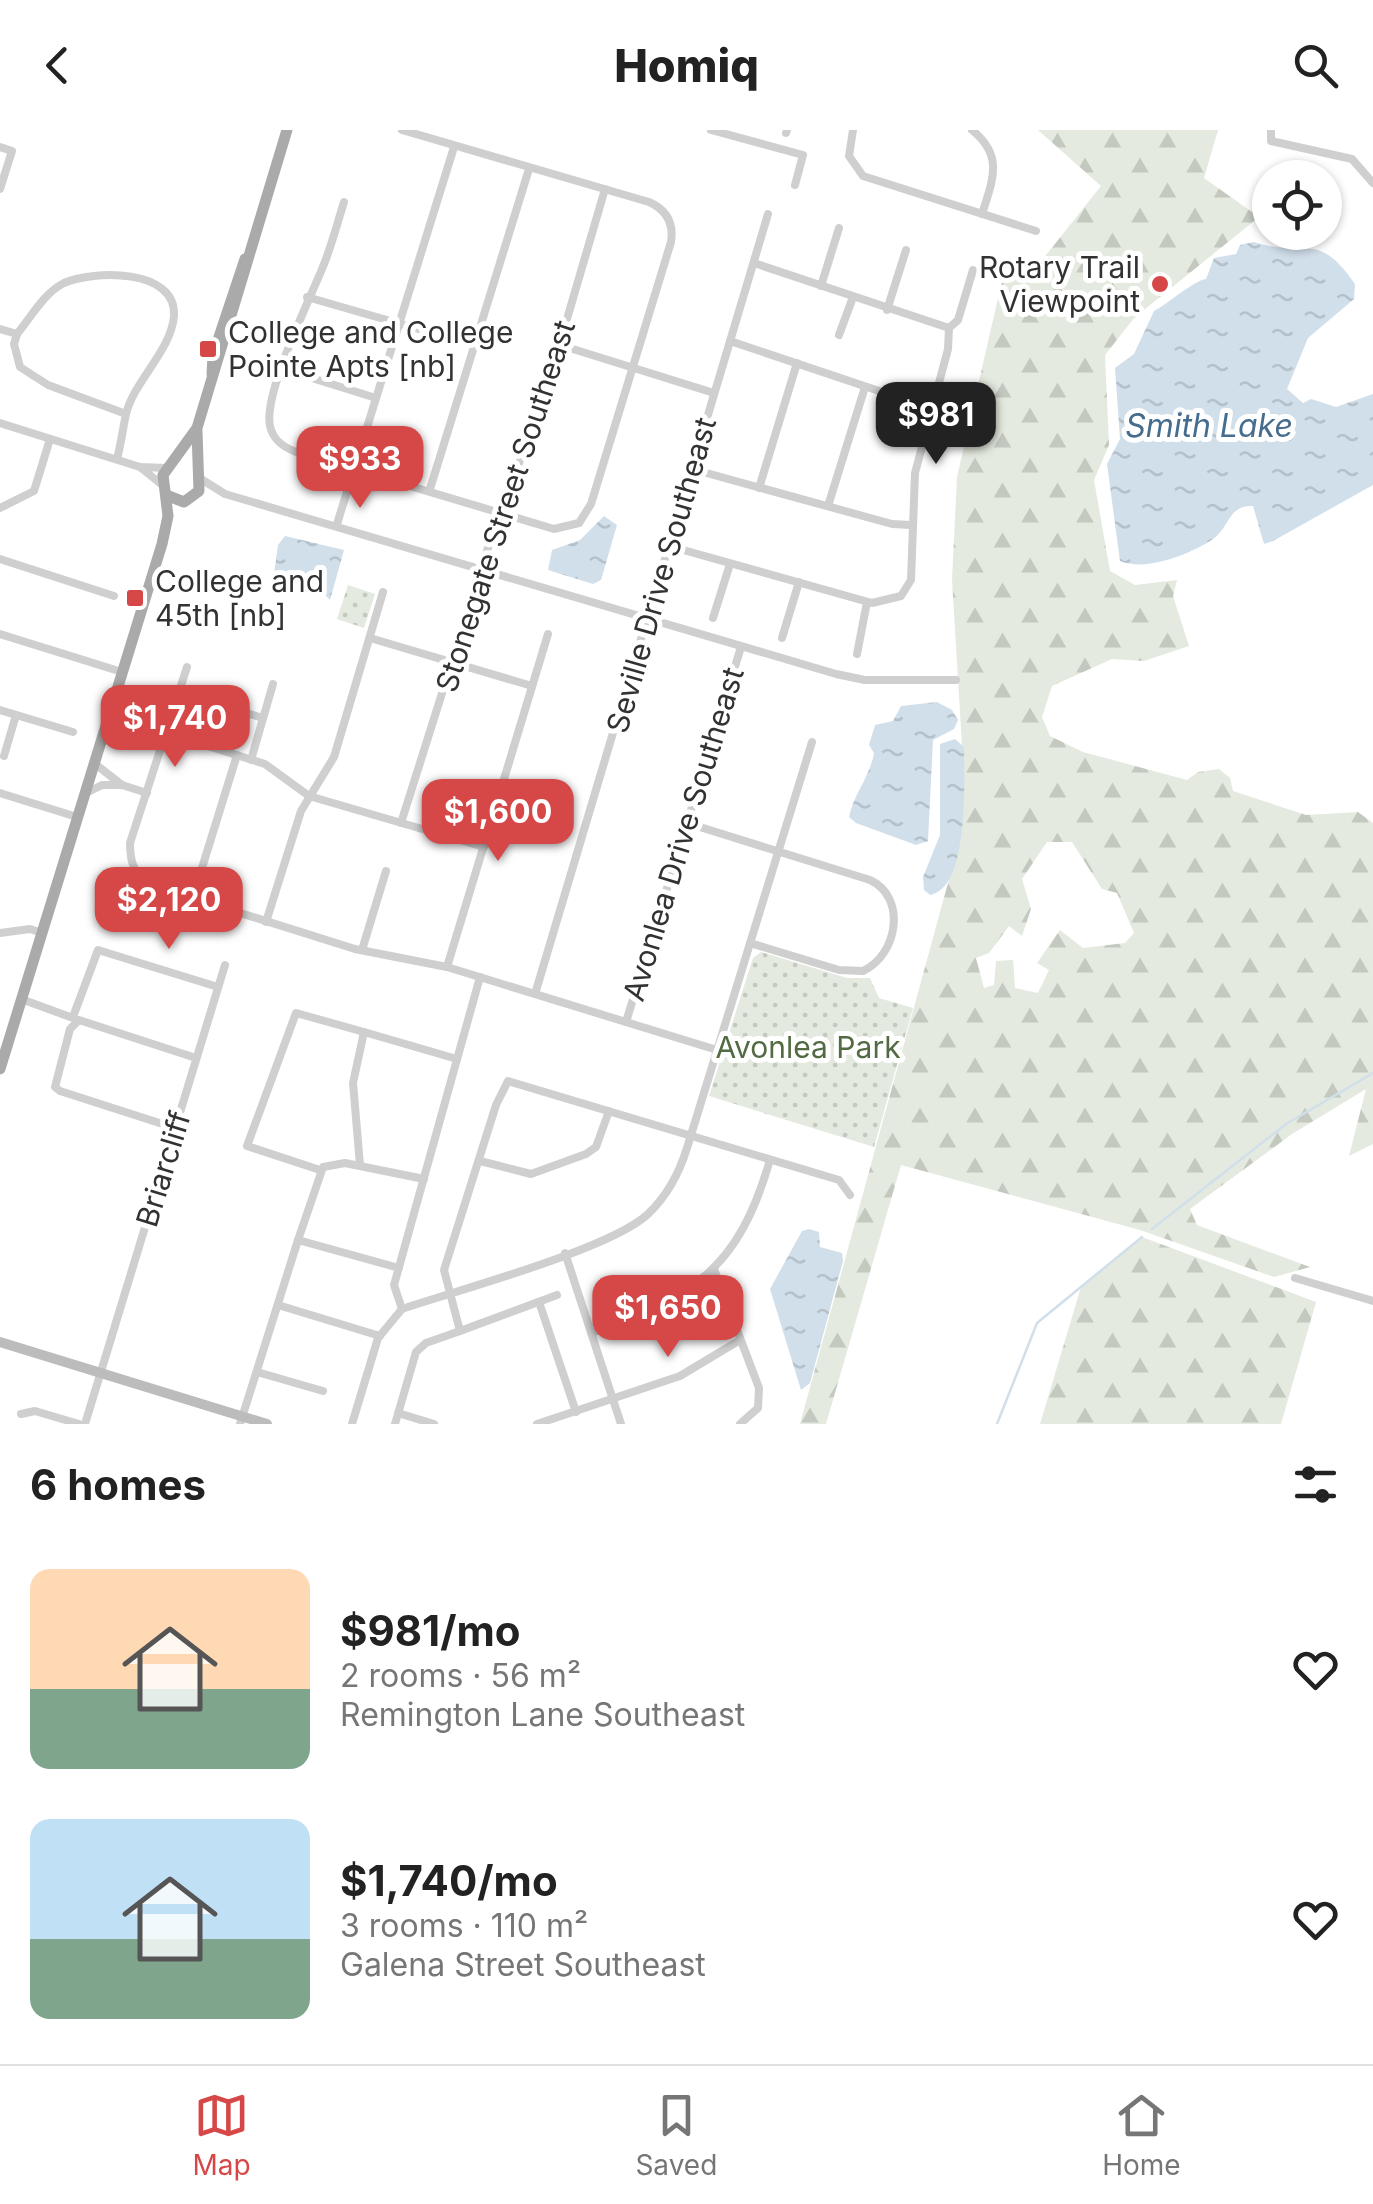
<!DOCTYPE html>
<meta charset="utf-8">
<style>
:root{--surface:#fff;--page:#f2f2f2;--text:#222;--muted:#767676;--line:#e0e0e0;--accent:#d64847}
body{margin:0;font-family:Inter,sans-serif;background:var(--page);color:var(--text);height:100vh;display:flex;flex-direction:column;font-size:38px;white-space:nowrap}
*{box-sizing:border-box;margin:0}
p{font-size:32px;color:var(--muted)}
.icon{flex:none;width:55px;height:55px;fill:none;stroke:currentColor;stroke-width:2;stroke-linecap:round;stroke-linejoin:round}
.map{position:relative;height:1294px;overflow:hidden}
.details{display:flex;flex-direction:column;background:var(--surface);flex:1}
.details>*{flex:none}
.tools{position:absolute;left:1252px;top:30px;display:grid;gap:20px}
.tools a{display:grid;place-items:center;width:90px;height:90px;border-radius:50%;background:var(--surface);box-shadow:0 2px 8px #0004;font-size:50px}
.price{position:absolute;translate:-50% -85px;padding:0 22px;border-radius:20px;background:var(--accent);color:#fff;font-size:32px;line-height:65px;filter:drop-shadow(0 2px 5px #0008)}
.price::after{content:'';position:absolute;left:50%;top:60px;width:30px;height:22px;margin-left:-15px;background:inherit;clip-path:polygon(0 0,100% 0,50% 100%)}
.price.active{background:#222;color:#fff}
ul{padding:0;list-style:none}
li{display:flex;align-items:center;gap:30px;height:250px;padding:0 30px}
li span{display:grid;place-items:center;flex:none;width:280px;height:200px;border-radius:20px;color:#555}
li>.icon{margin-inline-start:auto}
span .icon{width:120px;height:120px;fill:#fffc;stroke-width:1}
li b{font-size:42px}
h2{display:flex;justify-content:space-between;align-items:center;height:120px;padding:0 30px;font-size:42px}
header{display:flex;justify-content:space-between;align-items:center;height:130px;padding:0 30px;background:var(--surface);font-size:45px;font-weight:800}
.tabs{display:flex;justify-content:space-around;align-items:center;height:140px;border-top:2px solid var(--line);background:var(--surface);font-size:28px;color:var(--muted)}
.tabs a{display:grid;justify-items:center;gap:5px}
.tabs .active{color:var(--accent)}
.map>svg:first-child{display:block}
.grass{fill:url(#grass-dots)}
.forest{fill:url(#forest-firs);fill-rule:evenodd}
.water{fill:url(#water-ripples)}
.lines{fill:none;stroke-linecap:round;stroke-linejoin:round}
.stream{stroke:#d1dfeb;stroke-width:2.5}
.street{stroke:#cfcfcf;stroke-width:8}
.secondary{stroke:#bcbcbc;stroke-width:10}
.primary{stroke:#aaa;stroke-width:11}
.poi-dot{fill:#d64847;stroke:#fff;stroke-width:4}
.labels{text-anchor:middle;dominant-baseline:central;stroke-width:10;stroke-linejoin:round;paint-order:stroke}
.poi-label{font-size:30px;fill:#323232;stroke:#fff;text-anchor:start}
.street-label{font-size:30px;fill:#323232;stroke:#fff}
.park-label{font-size:30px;fill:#526b43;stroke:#fff}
.water-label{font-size:32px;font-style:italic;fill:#466d8e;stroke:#fff}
</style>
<header><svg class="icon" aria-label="back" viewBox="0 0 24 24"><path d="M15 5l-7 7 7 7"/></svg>Homiq<svg class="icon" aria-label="search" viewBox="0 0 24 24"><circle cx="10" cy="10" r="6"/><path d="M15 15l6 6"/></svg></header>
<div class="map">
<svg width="1373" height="1294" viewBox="0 0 1373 1294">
<defs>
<pattern id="grass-dots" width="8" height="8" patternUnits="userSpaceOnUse" patternTransform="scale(2.5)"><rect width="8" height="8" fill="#e4eadf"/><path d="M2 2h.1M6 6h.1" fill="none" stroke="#c4c9c0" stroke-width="1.8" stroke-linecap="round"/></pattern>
<pattern id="forest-firs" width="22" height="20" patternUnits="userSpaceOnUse" patternTransform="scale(2.5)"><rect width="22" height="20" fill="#e4eadf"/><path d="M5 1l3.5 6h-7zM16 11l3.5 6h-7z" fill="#c4c9c0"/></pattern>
<pattern id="water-ripples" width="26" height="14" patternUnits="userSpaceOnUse" patternTransform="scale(2.5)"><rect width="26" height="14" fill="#d1dfeb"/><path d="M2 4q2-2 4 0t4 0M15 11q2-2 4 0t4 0" fill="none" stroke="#b4c0ca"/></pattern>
</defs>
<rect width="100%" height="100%" fill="#fff"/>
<!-- grass -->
<g class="grass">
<polygon points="348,455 375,464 364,498 337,489"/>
<polygon points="761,822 847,848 870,848 879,868 913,878 874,1017 709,966 753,828"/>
</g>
<!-- forest -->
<g class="forest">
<path d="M1038,0H1218L1204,48L1259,87L1134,188L1105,225L1109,315L1094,350L1110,441L1135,455L1177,450L1173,466L1189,516L1144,531L1112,529L1052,556L1042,587L1050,606L1083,622L1187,650L1198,642L1219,639L1230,648L1233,661L1306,685L1358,682L1373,693V1014L1349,1026L1366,959L1292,1004L1190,1079L1197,1095L1310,1137L1274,1147L1140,1100L901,1035L826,1294H800L957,720L964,648L952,450L957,347L1004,142L1027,149L1101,56ZM1047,712H1072L1102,759L1117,763L1134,803L1125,813L1083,818L1060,800L1037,833L1049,840L1038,863L1015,858L1013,830L996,831L994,855L984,858L976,828L989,823L1009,796L1022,806L1031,779L1022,749Z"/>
<polygon points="1142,1107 1316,1172 1281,1294 1040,1294 1081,1157"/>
</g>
<!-- water -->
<g class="water">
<path d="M1254,112C1307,129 1317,99 1355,154L1354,169L1308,208L1287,259L1303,273L1311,269L1336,277L1373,264V355L1273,411L1264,414L1253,376C1228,375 1230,397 1213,409C1191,424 1146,442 1120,431L1107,334L1120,309L1115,238L1134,224L1154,181C1169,173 1193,151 1206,149L1214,128L1236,124L1240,115Z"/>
<polygon points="604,386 617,395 601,450 593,454 548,440 552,420 580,410"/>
<polygon points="285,406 344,420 330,470 306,446 274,444 278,415"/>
<path d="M937,572L952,580L958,590L954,599L933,610L928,711L916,715L856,693L849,687C854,663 870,647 874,623L869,615L875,595L893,591L901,576Z"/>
<path d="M955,609L964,617C964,649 970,758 930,765L924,760L923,747L940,705V614Z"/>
<polygon points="809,1099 819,1102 820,1117 842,1123 843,1131 810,1253 801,1260 770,1159 802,1101"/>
</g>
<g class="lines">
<!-- stream -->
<g class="stream">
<polyline points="1152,1099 1286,994 1373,943"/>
<polyline points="997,1294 1037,1193 1142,1107"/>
</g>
<!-- street -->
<g class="street">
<polyline points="711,0 803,25 795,55"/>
<polyline points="853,0 849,26 863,46 1036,101"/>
<path d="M972,0C1004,26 993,49 982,84"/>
<polyline points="1271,0 1271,11 1352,29 1373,53"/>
<polyline points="786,3 787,0"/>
<polyline points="0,17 12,21 0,59"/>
<path d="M344,72C337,94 331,118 322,139C309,171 263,264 270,296C273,310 283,317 296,322L554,399L579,393L591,374L671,112C674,93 667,80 649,72L402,0"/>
<polyline points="754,133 949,198"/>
<polyline points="821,156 839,98"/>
<polyline points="307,167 474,215"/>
<polyline points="887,180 906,120"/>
<polyline points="0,199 17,204"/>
<polyline points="839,205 853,167"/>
<polyline points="730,211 930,278"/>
<polyline points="560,215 714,263"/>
<polyline points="283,239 376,268"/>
<polyline points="0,293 140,337 167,338"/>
<path d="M117,329C121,314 123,298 126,284C134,251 171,221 174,186C177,138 93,140 64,153C44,163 31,187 17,204L14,214L20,237L48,255L126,284"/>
<polyline points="140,337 161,354"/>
<polyline points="692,339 892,394 911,395"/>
<polyline points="201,349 225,364 836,544 865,550 956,550"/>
<polyline points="759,358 797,233"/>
<polyline points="430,359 529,39"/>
<polyline points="828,376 865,257"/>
<polyline points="0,378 34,361 50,309"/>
<polyline points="337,394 454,17"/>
<polyline points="669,416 872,473 901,466 911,450 915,343 948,219 949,198 958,190 973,140"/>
<polyline points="0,429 114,466"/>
<polyline points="713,488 730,434"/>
<polyline points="0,504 122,542"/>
<polyline points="370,508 532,556"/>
<polyline points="782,508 799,452"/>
<polyline points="857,524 867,472"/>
<path d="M187,537L130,713C130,734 134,743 151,755L355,819L447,837L548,504"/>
<polyline points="179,563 263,588"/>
<polyline points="0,580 73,602"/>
<polyline points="167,603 265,634 309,666 484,717"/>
<polyline points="4,626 16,585"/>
<polyline points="251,630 273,554"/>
<polyline points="94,633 122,655 147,663"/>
<polyline points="0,663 77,687"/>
<polyline points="84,664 102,655 122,655"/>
<polyline points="401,693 499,383 541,278 605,59"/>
<path d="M687,693L870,750C907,767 898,825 863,841L839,840L750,813"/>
<polyline points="193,767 237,625"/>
<polyline points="266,792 301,681 334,627 383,462"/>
<polyline points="0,803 30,799 42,803"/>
<polyline points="362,820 386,741"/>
<polyline points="447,837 717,920"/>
<polyline points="535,864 768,84"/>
<polyline points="21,869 73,888"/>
<polyline points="73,887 98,820 218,857"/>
<polyline points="626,892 741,517"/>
<polyline points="175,998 60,961 55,957 70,899 79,890 196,928"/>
<polyline points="480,1031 531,1044 586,1024 596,1017 609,981"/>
<polyline points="360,1035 353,953 364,902 457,929"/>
<polyline points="320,1040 247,1016 296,883 364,902"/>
<polyline points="298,1110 323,1037 345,1033 424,1049"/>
<polyline points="565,1123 621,1294"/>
<polyline points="714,1139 759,1258 758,1278 740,1294"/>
<polyline points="1295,1148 1373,1171"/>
<polyline points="539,1172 576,1282"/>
<polyline points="278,1175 380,1206"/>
<path d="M402,1179C458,1160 611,1119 648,1084C668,1065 679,1044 687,1018L812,612"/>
<polyline points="460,1201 557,1165"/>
<path d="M591,1203C694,1166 738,1140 770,1030"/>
<polyline points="257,1242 323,1261"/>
<polyline points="398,1283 434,1294"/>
<polyline points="21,1284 35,1281 79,1294"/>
<polyline points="85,1294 225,835"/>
<polyline points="240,1294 298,1110 399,1138"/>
<polyline points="352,1294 378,1208 402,1179 394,1155 480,847"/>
<polyline points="395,1294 416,1222 426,1213 460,1201 444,1140 496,975 508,951 839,1050 850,1065"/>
<polyline points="537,1294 680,1246 740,1210"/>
</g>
<!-- secondary -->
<polyline class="secondary" points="0,1212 267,1294"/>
<!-- primary -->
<g class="primary">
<polyline points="212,244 213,225 245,129"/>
<polyline points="166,365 184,372 199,361 197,301"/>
<polyline points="0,939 162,414 168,386 163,345 197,298 287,0"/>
</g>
</g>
<!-- markers -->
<g class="poi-dot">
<circle cx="1160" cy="154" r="10"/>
<rect x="198" y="209" width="20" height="20" rx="5"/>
<rect x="125" y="458" width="20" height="20" rx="5"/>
</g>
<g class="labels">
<!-- poi labels -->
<g class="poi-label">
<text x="1140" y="137" text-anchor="end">Rotary Trail<tspan x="1140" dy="34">Viewpoint</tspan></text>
<text x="228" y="202">College and College<tspan x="228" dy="34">Pointe Apts [nb]</tspan></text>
<text x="155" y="451">College and<tspan x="155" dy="34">45th [nb]</tspan></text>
</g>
<!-- street labels -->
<g class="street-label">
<text transform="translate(505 376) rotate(-72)">Stonegate Street Southeast</text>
<text transform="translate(661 445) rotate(-74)">Seville Drive Southeast</text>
<text transform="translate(683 704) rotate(-73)">Avonlea Drive Southeast</text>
<text transform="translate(163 1039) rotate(-73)">Briarcliff</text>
</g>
<!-- park labels -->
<g class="park-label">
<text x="808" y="917">Avonlea Park</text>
</g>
<!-- water labels -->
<g class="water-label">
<text x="1209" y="295">Smith Lake</text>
</g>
</g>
</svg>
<div class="tools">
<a><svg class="icon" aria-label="locate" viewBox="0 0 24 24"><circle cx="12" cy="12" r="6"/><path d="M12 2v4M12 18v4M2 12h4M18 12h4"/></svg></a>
</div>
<b class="price active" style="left:936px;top:337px">$981</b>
<b class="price" style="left:360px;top:381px">$933</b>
<b class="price" style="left:175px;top:640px">$1,740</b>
<b class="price" style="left:498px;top:734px">$1,600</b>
<b class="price" style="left:169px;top:822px">$2,120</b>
<b class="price" style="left:668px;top:1230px">$1,650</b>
</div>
<section class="details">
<h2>6 homes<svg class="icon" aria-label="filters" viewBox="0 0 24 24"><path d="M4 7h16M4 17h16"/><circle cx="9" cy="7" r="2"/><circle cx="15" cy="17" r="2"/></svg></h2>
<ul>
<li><span style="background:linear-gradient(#ffd9b3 60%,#7fa58c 0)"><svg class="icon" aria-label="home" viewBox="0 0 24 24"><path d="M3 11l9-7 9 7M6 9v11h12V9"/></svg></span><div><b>$981/mo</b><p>2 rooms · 56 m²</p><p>Remington Lane Southeast</p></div><svg class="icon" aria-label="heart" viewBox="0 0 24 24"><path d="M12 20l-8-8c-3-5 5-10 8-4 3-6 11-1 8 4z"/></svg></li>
<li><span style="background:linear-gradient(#bfe0f5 60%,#7fa58c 0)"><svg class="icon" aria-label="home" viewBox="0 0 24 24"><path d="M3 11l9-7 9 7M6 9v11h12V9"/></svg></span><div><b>$1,740/mo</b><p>3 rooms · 110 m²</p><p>Galena Street Southeast</p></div><svg class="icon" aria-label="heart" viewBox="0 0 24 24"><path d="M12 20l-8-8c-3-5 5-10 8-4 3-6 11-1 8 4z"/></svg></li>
</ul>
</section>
<nav class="tabs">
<a class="active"><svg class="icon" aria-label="map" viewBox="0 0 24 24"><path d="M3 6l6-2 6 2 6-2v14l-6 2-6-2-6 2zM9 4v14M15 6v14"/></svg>Map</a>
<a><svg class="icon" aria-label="saved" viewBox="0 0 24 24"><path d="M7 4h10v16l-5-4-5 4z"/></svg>Saved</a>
<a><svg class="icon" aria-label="home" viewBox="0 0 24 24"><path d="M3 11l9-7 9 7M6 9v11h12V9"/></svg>Home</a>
</nav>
